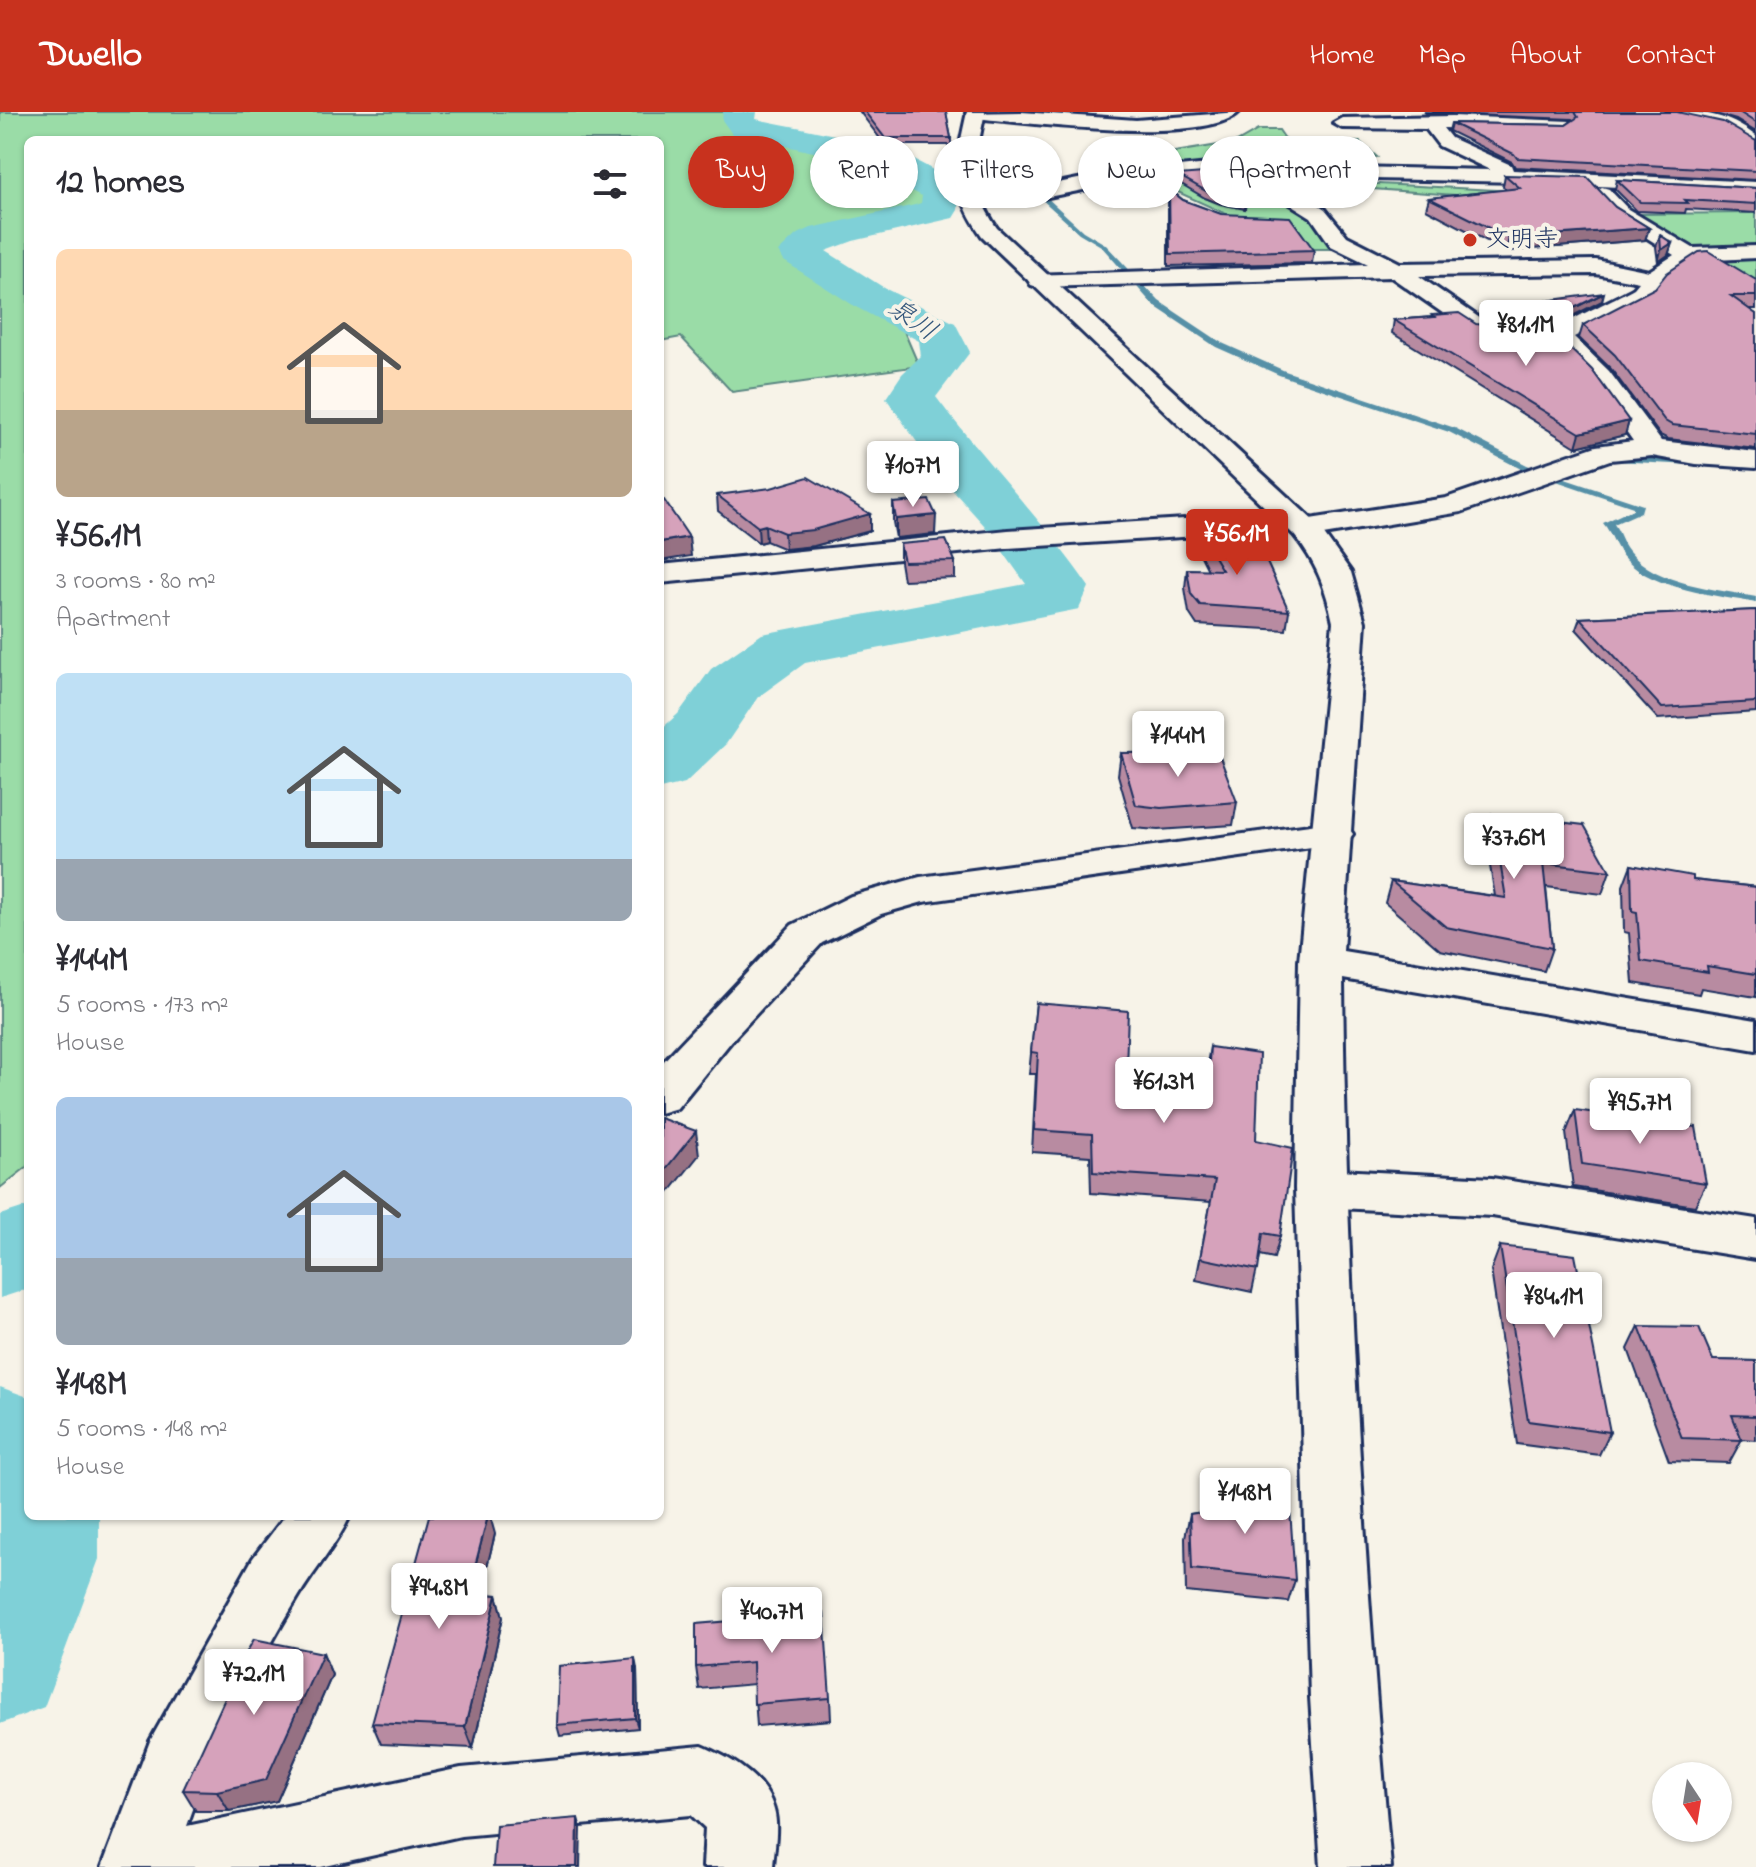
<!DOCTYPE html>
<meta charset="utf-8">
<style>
:root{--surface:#fff;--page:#f2f2f3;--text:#2b2b33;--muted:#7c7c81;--accent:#c8321e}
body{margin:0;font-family:"Indie Flower","Klee One",sans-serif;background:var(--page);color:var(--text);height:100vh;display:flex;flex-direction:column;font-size:30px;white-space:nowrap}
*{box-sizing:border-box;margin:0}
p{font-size:26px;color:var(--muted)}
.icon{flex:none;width:44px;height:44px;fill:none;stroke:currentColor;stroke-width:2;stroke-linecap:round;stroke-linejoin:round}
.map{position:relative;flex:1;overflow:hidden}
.side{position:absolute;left:24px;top:24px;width:640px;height:1384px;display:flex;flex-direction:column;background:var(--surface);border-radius:12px;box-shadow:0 2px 6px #0004}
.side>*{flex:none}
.top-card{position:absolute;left:688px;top:24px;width:760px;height:72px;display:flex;gap:16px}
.needle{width:52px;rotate:168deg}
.buttons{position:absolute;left:1652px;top:1650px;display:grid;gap:16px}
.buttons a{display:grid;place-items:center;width:80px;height:80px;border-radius:50%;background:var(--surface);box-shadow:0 2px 6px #0004;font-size:40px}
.price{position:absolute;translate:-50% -68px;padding:0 18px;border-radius:8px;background:#fff;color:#222;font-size:26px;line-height:52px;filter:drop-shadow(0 2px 4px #0008)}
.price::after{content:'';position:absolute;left:50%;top:48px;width:24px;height:18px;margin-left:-12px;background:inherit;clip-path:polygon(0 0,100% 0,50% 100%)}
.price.active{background:var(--accent);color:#fff}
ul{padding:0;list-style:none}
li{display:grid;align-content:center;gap:16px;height:424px;padding:0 32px}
li span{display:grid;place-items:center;height:248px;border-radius:12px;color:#555}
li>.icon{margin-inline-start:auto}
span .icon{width:144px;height:144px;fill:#fffc;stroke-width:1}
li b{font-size:34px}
h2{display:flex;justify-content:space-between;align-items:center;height:96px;padding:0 32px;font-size:34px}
.tag{padding:0 28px;border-radius:36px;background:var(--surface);box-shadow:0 2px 6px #0004;font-size:28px;line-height:72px}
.tag.active{background:var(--accent);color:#fff}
header{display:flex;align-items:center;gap:48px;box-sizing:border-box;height:112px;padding:0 40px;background:var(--accent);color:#fff}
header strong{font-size:38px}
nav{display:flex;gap:44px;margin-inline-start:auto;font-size:28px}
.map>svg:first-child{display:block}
.green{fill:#9adca7;stroke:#5a8682;stroke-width:2}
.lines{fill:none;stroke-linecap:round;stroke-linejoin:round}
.stream{fill:#5790a7;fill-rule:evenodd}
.river{fill:#7fd0d7;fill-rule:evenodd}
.street-casing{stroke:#1b2f5e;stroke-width:6}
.secondary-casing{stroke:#1b2f5e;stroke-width:6}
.street{fill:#f7f3e8;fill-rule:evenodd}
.secondary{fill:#f7f3e8;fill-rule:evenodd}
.wall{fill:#b88ba1;stroke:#1b2f5e;stroke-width:2}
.shaded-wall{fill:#967183;stroke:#1b2f5e;stroke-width:2}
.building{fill:#d6a2bb;stroke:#1b2f5e;stroke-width:2}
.poi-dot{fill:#c8321e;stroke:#f7f3e8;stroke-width:3}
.labels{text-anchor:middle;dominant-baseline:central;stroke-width:8;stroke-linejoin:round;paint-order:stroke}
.far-poi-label{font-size:24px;fill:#1b2f5e;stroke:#f7f3e8;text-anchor:start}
.far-water-label{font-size:26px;font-style:italic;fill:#34577c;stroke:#f7f3e8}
</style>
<header>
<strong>Dwello</strong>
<nav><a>Home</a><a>Map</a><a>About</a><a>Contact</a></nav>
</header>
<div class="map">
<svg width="1756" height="1755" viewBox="0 0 1756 1755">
<rect width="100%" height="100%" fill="#f7f3e8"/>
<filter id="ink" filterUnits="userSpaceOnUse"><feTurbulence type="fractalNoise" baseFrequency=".0125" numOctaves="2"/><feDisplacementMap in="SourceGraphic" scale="16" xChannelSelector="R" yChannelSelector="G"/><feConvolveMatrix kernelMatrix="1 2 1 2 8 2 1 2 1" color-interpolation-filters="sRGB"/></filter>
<g filter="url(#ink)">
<!-- green -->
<g class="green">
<polygon points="0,0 732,0 738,18 865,41 928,67 940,86 792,138 901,212 919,254 732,280 681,225 660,229 660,28 28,28 28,1054 0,1076"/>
<polygon points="1258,18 1279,18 1288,31 1360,30 1377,45 1335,48 1350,58 1291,62 1349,134 1331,137 1256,137 1235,106 1158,71 1169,41 1237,30"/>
<polygon points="1359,71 1535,80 1524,88 1359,76"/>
<polygon points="1756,80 1756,173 1632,102 1750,101"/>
</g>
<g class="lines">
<!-- stream -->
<g class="stream">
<path d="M1028,82H1043L1083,119L1105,132L1159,189L1222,231L1285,259L1455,316L1527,353L1556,364L1579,355H1585V359L1565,367L1643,393L1641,400L1614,412C1620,420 1622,431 1629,439C1657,474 1715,476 1756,485V491C1717,483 1654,478 1626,448C1615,437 1613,423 1603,411L1633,397V395L1521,357L1449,320L1279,263L1216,235L1153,193L1101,134L1079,121L1039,85H1026Z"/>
<polygon points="979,84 981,87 940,90 937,88"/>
<polygon points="1617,344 1692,347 1696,350 1692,353 1614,349 1614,345"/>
</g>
<!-- river -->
<g class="river">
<path d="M723,0H757L756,7C811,19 927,34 960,82L958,98L953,106L853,129L826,139L886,177L955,211L970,240L936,285C985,350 1043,408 1089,475L1079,497L805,551L758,585L726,632L685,671L660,677V618L678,602L711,557L762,522L1026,472L984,413L945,370L886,286L902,262L921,244L919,229L856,195L784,149L778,140L796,123L811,116L915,93L921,91L922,84L854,49L732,22L722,8Z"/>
<polygon points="28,1094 28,1177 0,1186 0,1103"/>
<polygon points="0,1275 28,1285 28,1404 99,1404 99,1447 44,1595 0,1612"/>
</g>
<defs>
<g id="street">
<path d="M1021,0L1136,8L1239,0C1204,34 1026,11 975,6L966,1Z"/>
<path d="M1667,0C1705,0 1726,1 1756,24V38L1722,15L1670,4Z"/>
<path d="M1453,4L1570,9L1573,13L1564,18L1443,16L1451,26L1511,53L1513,58L1756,70V82L1520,70L1277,65L1325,97L1347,124L1400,151L1596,148L1649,159L1674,143L1614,105L1592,81L1602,75L1609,77L1628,97L1693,136L1756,134V146L1694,149L1661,171L1650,186L1574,225L1609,259L1661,329L1756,340V356L1696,352L1652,344L1610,348L1461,400L1305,426L1291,418L1008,436L660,471V453L1008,418L1296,400L1310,407L1446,386L1596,334L1633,329L1591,269L1546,223C1550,217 1621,184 1634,176L1639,170L1596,162L1419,164L1487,211L1536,217L1539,222L1536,227L1527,229L1473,222L1391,165L1039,175L1031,173L1028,168L1031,163L1368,152L1331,134L1311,105L1263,75L1258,65L1209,64L1098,75L1043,86L965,89L955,83L965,77L1043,74L1098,63L1209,52L1490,58L1439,34L1426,17L1342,16L1333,11L1342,6Z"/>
<polygon points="1333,710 1347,714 1353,722 1347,730 923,790 881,802 822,831 734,926 677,996 660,1001 660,953 792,813 851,784 920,765"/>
<polygon points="1320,1057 1492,1066 1756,1107 1756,1147 1492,1104 1320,1095 1302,1089 1295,1076 1302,1063"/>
<path d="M285,1404H350C336,1434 314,1458 297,1487C257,1553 212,1641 187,1714L461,1656L702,1634C731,1646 766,1666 774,1698C779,1715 774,1738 773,1755H703L705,1716L691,1703L461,1724L321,1755H102L150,1629L253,1446Z"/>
</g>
<path id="secondary" d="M967,0H985C975,49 967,72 997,116L1316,411L1351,460L1365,510L1343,839L1756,908V938L1343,867C1346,1163 1364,1460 1391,1755H1321L1310,1585L1295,1076L1299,849L1333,510C1326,476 1316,450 1294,423L982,124C949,76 955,54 967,0Z"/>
</defs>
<!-- street casing -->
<use href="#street" class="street-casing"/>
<!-- secondary casing -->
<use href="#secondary" class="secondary-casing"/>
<!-- street -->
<use href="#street" class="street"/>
<!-- secondary -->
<use href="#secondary" class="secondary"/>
</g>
<!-- wall -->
<g class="wall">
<polygon points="860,0 946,0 951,26 951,33 885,33"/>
<polygon points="1424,0 1677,0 1756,29 1756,68 1515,55 1512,50 1449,19 1451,11 1566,13 1573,8 1572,7 1426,1"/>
<polygon points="1709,0 1756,0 1756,20 1736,8"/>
<polygon points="1178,63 1225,85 1246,90 1245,97 1220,92 1205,86 1178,70"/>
<polygon points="1505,63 1615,95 1649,116 1645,128 1506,139 1426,97 1429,86 1506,78 1503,74"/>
<polygon points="1617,68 1756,76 1756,101 1686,97 1685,101 1637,99 1615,77"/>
<polygon points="1169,77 1183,88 1314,138 1312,151 1168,154 1168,89"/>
<polygon points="1660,123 1672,131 1668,143 1658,150 1656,135"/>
<polygon points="1756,168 1756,197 1748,197 1756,202 1756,337 1668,327 1660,323 1611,257 1579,226 1583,213"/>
<polygon points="1602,189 1555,213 1518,210 1520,201 1530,201 1527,200 1530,191"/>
<polygon points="1432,203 1629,309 1625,323 1576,335 1392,221 1394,208 1431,205"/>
<polygon points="717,383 870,402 870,419 814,434 785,437 766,429 759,431 718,399"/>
<polygon points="893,391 935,422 896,426 893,410"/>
<polygon points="1203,426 1289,499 1286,518 1197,513 1189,501 1185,476 1187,457 1208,458 1201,444"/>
<polygon points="900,432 955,449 955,466 903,468 900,450"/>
<polygon points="1756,498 1756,600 1658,607 1576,517 1580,506"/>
<polygon points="1121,641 1237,690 1233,713 1158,718 1133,716 1118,663"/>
<polygon points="1492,702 1610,759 1602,782 1546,775 1552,836 1544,859 1440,838 1385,791 1391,769 1495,784 1485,724"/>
<polygon points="1631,753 1693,768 1756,775 1756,885 1701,876 1699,882 1633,871 1629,821 1624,820 1623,774"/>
<polygon points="1036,891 1125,986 1204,991 1206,957 1210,935 1256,1028 1280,1124 1274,1146 1260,1143 1252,1180 1196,1168 1211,1090 1091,1081 1090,1044 1032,1040 1036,962 1029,962"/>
<polygon points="1575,998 1706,1071 1695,1094 1573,1075 1566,1021"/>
<polygon points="1500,1134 1610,1320 1599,1343 1517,1332 1491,1158"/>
<polygon points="1639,1214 1713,1248 1756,1249 1756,1328 1742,1327 1729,1351 1669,1349 1628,1237"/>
<polygon points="1220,1377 1295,1468 1288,1490 1186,1480 1185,1425 1190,1402 1215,1398"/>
<polygon points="495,1422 480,1482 497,1483 503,1505 473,1636 381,1632 372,1611"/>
<polygon points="696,1512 830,1586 831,1608 757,1614 754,1572 699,1577 696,1555"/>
<polygon points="323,1541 332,1563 277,1689 229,1699 196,1699 183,1678"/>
<polygon points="637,1557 638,1616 560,1624 557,1613"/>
</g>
<!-- shaded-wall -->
<g class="shaded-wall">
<polygon points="1649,116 1645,128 1506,139 1509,126"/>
<polygon points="1672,131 1668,143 1658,150 1661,138"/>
<polygon points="1604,181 1602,189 1555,213 1558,204"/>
<polygon points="1629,309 1625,323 1576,335 1580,321"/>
<polygon points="870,402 870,419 814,434 785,437 784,421"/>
<polygon points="936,403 935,422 896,426 896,407"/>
<polygon points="765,413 766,429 759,431 758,415"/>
<polygon points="689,425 691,444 660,449 660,430"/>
<polygon points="696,1019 699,1043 660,1092 660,1064"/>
<polygon points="488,1404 490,1404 495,1422 475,1504 468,1481"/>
<polygon points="497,1483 503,1505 473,1636 465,1615"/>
<polygon points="323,1541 332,1563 277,1689 229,1699 217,1679"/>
<polygon points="635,1546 637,1557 638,1616 635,1606"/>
<polygon points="578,1706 581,1716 580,1755 577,1755"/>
</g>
<!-- building -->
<g class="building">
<polygon points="865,0 946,0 951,26 885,26"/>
<polygon points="1575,0 1677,0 1723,10 1756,29 1756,59 1517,46 1514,42 1451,11 1566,13 1578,5"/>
<polygon points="1739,0 1756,0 1756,11"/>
<polygon points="1216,60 1225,85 1241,85 1246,90 1221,85 1206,79 1178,63"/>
<polygon points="1505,63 1587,65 1615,95 1649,116 1509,126 1429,86 1520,76"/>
<polygon points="1617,68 1756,76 1756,92 1684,88 1687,91 1640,90"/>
<polygon points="1169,77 1183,88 1221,102 1290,105 1314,138 1170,142"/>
<polygon points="1660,123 1672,131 1661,138"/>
<polygon points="1708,139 1756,168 1756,184 1731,184 1756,202 1756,322 1672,313 1665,309 1615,243 1583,213 1655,176 1667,161 1699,140"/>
<polygon points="1604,181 1558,204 1520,201 1546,200 1530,191"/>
<polygon points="1459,201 1476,212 1553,220 1592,258 1629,309 1580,321 1394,208 1435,205 1432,203"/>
<polygon points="808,365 870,402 813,418 784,421 765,413 758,415 717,383 771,376"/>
<polygon points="660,388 664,388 689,425 660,430"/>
<polygon points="929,388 936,403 896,407 893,391"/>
<polygon points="1255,424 1289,499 1200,493 1191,482 1187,457 1222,458 1203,426"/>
<polygon points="946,428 955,449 904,450 900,432"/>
<polygon points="1756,498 1756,590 1662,596 1580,506"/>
<polygon points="1218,640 1237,690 1161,696 1136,693 1121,641"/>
<polygon points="1492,702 1584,713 1610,759 1543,751 1552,836 1446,815 1391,769 1506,786"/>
<polygon points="1631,753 1693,764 1693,768 1756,775 1756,862 1707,854 1708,860 1641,849 1637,800 1632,799"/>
<polygon points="1036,891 1128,899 1125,986 1206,991 1210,935 1259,942 1256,1028 1293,1036 1280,1124 1263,1121 1258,1158 1200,1146 1215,1068 1093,1060 1092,1022 1034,1018 1038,941 1031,940"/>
<polygon points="1575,998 1696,1015 1706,1071 1582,1052"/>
<polygon points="660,1006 696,1019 660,1064"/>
<polygon points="1500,1134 1575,1143 1610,1320 1528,1309"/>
<polygon points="1639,1214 1699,1215 1713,1248 1756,1249 1756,1304 1732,1303 1742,1328 1682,1326"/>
<polygon points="1220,1377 1289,1383 1295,1468 1192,1457 1190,1402 1220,1397"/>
<polygon points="429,1404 488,1404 468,1481 497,1483 465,1615 372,1611"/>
<polygon points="824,1501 830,1586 754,1592 753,1550 696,1555 696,1512"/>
<polygon points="254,1527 323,1541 266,1668 217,1679 183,1678 244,1545"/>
<polygon points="635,1546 635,1606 557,1613 559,1554"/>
<polygon points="578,1706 577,1755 493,1755 496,1713"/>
</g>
</g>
<!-- markers -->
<circle class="poi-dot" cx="1470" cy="128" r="8"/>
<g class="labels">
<!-- far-poi labels -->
<g class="far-poi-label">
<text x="1486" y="128">文明寺</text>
</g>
<!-- far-water labels -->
<g class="far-water-label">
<text transform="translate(912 209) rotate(35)">泉川</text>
</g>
</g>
</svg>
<div class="buttons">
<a><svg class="needle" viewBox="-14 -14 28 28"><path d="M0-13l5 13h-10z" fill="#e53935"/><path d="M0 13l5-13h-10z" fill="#7c7c81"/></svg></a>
</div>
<b class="price" style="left:1526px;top:256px">¥81.1M</b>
<b class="price" style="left:913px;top:397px">¥107M</b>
<b class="price active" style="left:1237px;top:465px">¥56.1M</b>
<b class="price" style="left:1178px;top:667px">¥144M</b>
<b class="price" style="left:1514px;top:769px">¥37.6M</b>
<b class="price" style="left:1164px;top:1013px">¥61.3M</b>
<b class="price" style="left:1640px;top:1034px">¥95.7M</b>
<b class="price" style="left:1554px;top:1228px">¥84.1M</b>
<b class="price" style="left:1245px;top:1424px">¥148M</b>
<b class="price" style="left:439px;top:1519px">¥94.8M</b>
<b class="price" style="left:772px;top:1543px">¥40.7M</b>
<b class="price" style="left:254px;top:1605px">¥72.1M</b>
<div class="top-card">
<a class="tag active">Buy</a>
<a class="tag">Rent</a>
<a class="tag">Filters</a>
<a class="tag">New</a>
<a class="tag">Apartment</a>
</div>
<section class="side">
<h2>12 homes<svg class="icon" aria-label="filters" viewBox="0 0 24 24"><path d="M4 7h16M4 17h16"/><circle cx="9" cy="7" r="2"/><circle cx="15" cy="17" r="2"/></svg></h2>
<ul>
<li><span style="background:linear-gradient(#ffd9b3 65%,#b9a48a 0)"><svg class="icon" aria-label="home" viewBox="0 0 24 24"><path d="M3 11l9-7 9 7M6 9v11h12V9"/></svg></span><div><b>¥56.1M</b><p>3 rooms · 80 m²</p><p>Apartment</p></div></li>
<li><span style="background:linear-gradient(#bfe0f5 75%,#9aa5b1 0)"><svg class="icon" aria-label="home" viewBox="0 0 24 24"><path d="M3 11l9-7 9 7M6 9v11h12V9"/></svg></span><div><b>¥144M</b><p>5 rooms · 173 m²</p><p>House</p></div></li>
<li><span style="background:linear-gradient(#a9c7e8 65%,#9aa5b1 0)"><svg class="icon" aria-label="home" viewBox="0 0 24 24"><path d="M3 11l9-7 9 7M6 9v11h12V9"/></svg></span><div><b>¥148M</b><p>5 rooms · 148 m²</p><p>House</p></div></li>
</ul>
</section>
</div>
